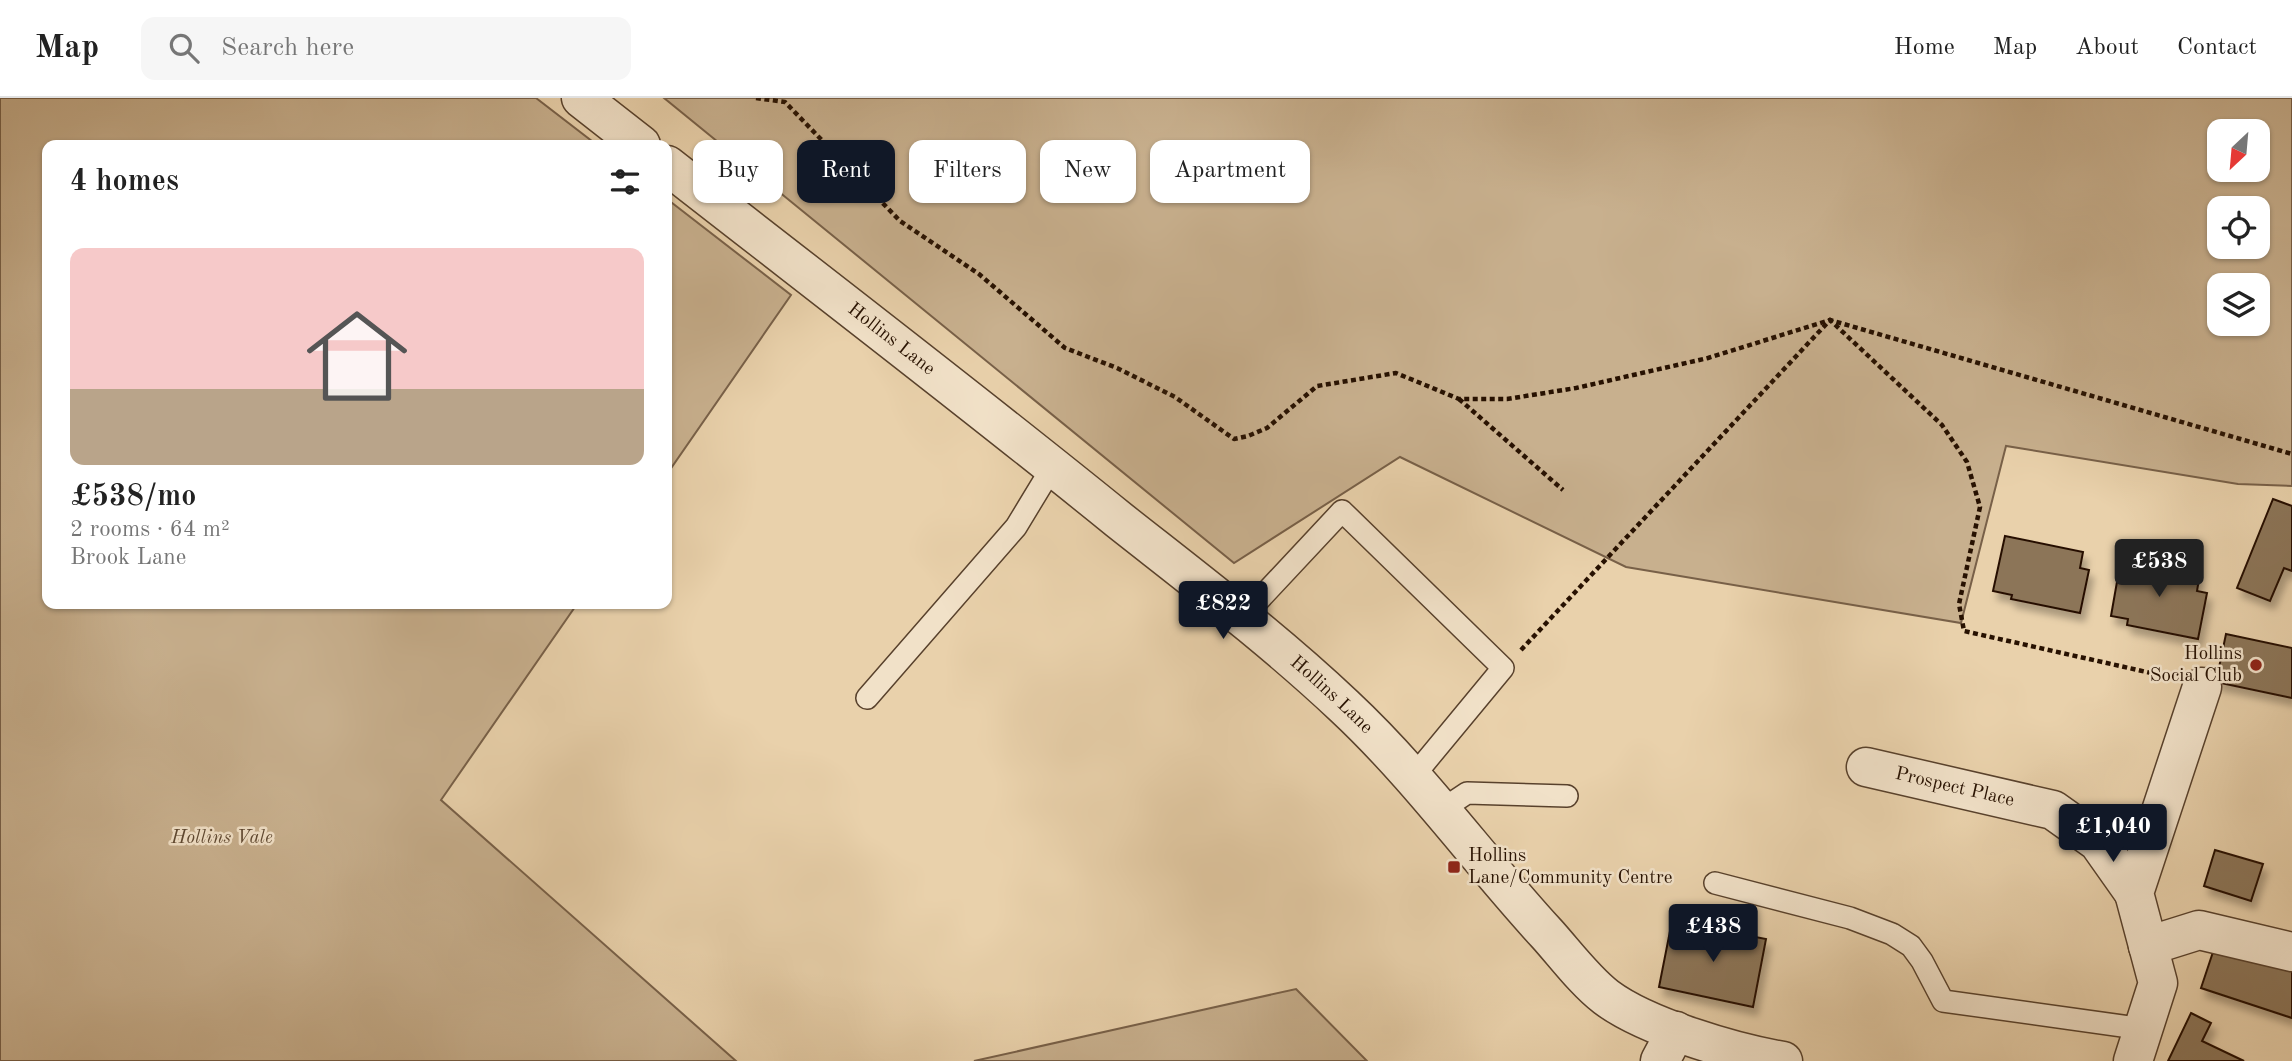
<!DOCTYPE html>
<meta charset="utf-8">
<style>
:root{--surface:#fff;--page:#f6f6f6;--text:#222;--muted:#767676;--line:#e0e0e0;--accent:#111827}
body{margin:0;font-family:"Old Standard TT",serif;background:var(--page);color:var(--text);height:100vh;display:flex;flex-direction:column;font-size:26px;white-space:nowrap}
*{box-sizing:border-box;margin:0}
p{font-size:23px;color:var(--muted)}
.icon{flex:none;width:38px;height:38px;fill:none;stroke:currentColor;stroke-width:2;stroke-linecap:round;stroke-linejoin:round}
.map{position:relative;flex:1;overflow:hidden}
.drawer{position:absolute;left:42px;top:42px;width:630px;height:469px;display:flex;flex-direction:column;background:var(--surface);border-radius:14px;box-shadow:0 2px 5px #0004}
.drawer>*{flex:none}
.top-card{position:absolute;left:693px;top:42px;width:665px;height:63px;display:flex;gap:14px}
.needle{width:46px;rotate:206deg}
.tools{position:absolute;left:2207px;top:21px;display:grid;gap:14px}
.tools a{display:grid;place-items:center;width:63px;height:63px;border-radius:14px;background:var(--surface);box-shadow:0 2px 5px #0004;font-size:35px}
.price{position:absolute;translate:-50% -60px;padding:0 16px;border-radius:7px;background:var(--accent);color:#fff;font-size:23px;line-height:46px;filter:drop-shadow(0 2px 4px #0008)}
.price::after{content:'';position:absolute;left:50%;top:42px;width:21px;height:16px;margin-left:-10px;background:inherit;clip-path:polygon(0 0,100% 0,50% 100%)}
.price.current{background:#222;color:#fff}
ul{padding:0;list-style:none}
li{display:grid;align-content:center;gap:14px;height:371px;padding:0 28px}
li+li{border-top:2px solid var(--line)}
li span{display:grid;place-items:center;height:217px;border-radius:14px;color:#555}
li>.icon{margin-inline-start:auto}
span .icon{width:126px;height:126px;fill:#fffc;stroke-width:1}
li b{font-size:30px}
h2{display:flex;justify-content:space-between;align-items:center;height:84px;padding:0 28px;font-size:30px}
.chip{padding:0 24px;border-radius:14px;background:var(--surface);box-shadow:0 2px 5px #0004;font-size:24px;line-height:63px}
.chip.current{background:var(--accent);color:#fff}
header{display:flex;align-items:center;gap:42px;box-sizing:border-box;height:98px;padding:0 35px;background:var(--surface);border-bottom:2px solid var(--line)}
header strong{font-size:33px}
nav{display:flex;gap:38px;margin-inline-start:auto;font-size:24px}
.search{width:490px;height:63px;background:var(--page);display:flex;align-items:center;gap:18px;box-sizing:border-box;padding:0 24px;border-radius:14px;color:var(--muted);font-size:26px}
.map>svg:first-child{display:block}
.green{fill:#c8b08e;stroke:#786048;stroke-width:2;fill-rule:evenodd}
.building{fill:#8c7559;stroke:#271101;stroke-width:2;filter:url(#shadow)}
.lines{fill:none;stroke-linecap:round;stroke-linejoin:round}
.lane-casing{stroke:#58412c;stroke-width:24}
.street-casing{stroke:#58412c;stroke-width:41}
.path{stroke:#271101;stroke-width:4.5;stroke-dasharray:5 3.5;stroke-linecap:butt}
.lane{stroke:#f1e1c8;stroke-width:21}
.street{stroke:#f1e1c8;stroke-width:38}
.poi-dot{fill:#8f2418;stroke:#f1e1c8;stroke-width:2.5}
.labels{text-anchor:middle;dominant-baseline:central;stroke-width:5;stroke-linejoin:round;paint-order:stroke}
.street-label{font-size:19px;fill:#271101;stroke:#f1e1c8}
.poi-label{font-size:19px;fill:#271101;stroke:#f1e1c8;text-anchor:end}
.park-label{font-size:19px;font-style:italic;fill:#5f4932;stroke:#f1e1c8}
</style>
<header>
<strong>Map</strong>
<div class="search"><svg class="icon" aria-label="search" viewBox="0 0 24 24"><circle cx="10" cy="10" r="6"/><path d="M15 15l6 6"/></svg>Search here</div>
<nav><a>Home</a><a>Map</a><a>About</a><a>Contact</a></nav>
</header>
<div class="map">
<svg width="2292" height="963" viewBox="0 0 2292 963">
<defs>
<filter id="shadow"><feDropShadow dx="4.5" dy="8" stdDeviation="3.5" flood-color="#0004"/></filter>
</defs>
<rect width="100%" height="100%" fill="#e9d1ab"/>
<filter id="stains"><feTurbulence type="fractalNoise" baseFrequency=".00286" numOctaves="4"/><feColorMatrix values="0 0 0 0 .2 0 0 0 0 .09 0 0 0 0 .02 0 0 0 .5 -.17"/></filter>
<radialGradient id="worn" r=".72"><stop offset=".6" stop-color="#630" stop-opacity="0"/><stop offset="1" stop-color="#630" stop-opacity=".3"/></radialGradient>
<!-- green -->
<g class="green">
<polygon points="0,0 536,0 597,47 47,47 47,506 577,506 441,702 736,963 0,963"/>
<path d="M664,0H2292V388L2238,386L2006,348L1961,525L1626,469L1400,359L1234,465ZM2258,33V72H2219V33ZM2258,110V149H2219V110ZM2219,187H2258V226H2219Z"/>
<polygon points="667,101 791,197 667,376"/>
<polygon points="1296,891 1367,963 974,963"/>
</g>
<!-- building -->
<g class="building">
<polygon points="2273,401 2292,408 2292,473 2284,470 2270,503 2237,490"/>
<polygon points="2005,438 2083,454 2080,470 2089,472 2080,515 2011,501 2012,497 1993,493"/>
<polygon points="2121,461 2183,473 2183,478 2199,481 2197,493 2207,495 2198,541 2127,527 2128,521 2111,518"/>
<polygon points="2226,536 2292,550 2292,600 2216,584"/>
<polygon points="2215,752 2263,766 2251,803 2204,788"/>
<polygon points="1672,823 1766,841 1753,909 1659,889"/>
<polygon points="2215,848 2292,873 2292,920 2201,890"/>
<polygon points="2191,915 2211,925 2202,943 2244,963 2168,963"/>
</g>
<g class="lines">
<defs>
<g id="lane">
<polyline points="1242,520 1342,413 1503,570 1412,680"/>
<polyline points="867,600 1016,429 1053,368"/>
<polyline points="1440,713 1467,695 1567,698"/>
<polyline points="1715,785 1850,820 1892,836 1911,848 1922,863 1943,903 2144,931"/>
</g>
<g id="street">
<polyline points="581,0 641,47"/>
<path id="s1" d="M667,67C818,185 970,301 1119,422C1195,482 1273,541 1344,608C1418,677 1478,761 1547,836C1565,856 1585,883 1606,899C1646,929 1735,955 1783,963"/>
<path id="s2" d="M1866,669L2053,712L2098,744L2134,795"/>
<polyline points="2148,848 2199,832 2292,854"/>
<polyline points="1660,963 1676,933"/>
<polyline points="2133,963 2158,885 2134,795 2202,589"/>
</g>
</defs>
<!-- lane casing -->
<use href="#lane" class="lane-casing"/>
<!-- street casing -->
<use href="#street" class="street-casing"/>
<!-- path -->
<g class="path">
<polyline points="756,0 785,4 900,123 979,176 1065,250 1117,270 1175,299 1234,341 1248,338 1267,330 1317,288 1396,275 1459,301 1507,301 1576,290 1708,260 1830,222 2292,356"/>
<polyline points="1459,301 1563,392"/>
<polyline points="1521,552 1830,222 1942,327 1967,364 1980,409 1959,506 1964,533 2169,579"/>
</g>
<!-- lane -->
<use href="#lane" class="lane"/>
<!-- street -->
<use href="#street" class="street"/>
</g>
<!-- markers -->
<g class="poi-dot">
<circle cx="2256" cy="567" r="7"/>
<rect x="1447" y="762" width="14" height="14" rx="3.5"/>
</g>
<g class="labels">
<!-- street labels -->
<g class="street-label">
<text stroke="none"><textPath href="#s1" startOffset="284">Hollins Lane</textPath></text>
<text stroke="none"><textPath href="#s1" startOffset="850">Hollins Lane</textPath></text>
<text stroke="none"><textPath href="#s2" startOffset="91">Prospect Place</textPath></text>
</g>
<!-- poi labels -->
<g class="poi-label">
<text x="2242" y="556">Hollins<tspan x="2242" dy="22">Social Club</tspan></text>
<text x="1468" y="758" text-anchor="start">Hollins<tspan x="1468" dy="22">Lane/Community Centre</tspan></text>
</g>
<!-- park labels -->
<g class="park-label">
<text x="222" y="740">Hollins Vale</text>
</g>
</g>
<rect width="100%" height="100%" filter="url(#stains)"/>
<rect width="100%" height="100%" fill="url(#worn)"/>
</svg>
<div class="tools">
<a><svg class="needle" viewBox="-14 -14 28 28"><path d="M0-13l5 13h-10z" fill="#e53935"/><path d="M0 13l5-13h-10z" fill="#767676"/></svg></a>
<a><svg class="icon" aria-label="locate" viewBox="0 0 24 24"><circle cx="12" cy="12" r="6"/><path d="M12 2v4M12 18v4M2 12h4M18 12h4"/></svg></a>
<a><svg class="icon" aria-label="layers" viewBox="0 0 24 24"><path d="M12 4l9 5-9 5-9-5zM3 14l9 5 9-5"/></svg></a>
</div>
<b class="price current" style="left:2159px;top:501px">£538</b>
<b class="price" style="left:1223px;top:543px">£822</b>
<b class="price" style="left:2113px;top:766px">£1,040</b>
<b class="price" style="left:1713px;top:866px">£438</b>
<div class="top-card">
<a class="chip">Buy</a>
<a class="chip current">Rent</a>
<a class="chip">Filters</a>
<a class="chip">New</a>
<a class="chip">Apartment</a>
</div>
<section class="drawer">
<h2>4 homes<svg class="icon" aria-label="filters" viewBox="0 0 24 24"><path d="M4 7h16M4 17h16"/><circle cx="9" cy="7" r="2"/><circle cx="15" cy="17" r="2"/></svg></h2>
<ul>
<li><span style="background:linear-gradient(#f6c9c9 65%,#b9a48a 0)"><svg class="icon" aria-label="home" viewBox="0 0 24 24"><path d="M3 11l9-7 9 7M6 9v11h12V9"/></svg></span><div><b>£538/mo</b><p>2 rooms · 64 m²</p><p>Brook Lane</p></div></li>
</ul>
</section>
</div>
